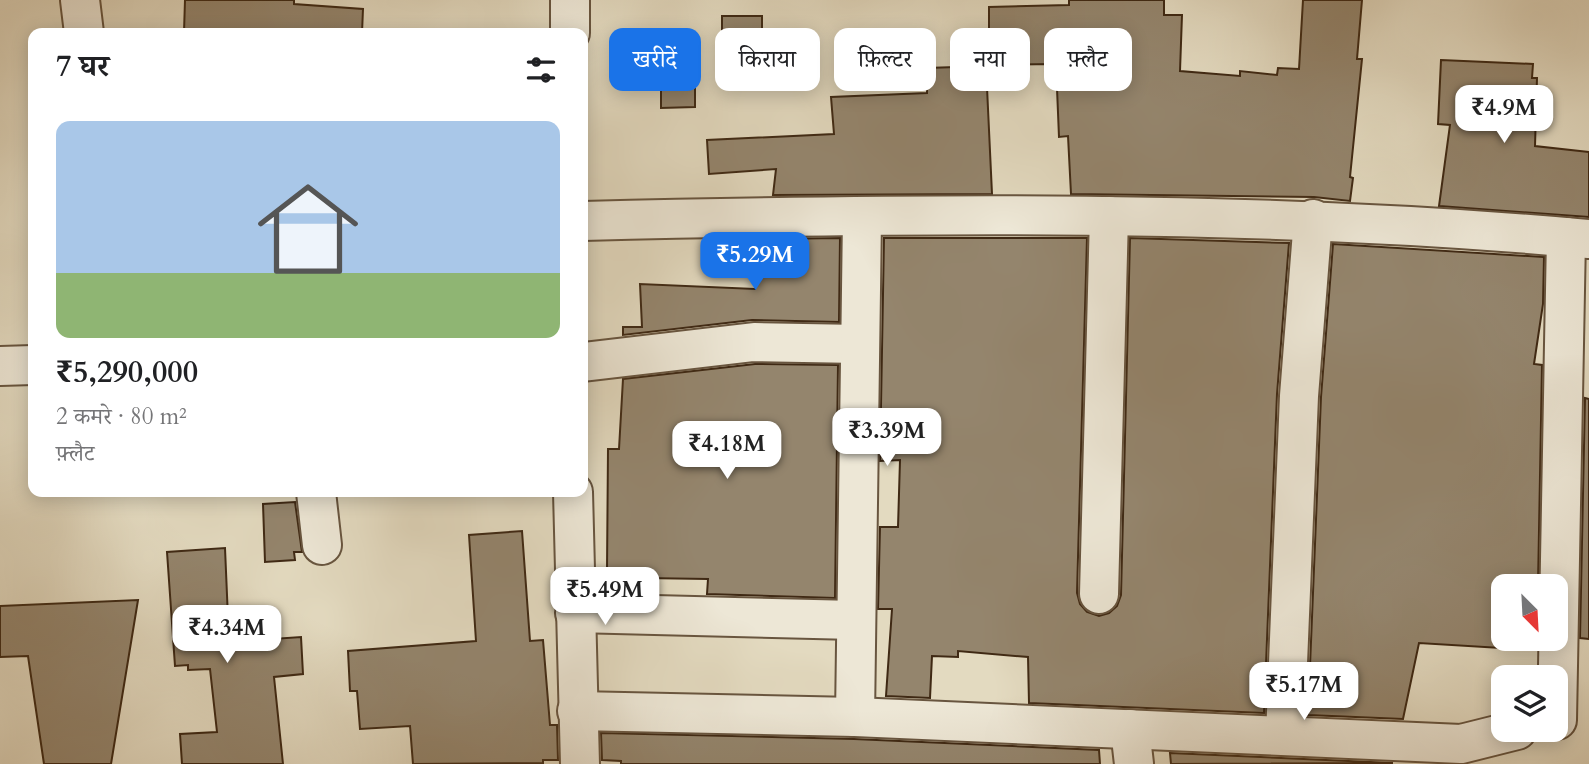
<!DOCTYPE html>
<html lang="hi">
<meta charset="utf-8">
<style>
:root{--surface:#fff;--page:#f6f6f6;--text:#202124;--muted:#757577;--accent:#1a73e8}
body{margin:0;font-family:Cardo,"Noto Serif Devanagari",serif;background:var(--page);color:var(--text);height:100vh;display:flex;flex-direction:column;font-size:26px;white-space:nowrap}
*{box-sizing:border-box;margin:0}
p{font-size:23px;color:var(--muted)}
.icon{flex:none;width:38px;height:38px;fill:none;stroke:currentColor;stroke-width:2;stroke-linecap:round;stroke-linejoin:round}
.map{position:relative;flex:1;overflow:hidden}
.side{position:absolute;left:28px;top:28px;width:560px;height:469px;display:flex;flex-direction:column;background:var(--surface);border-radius:14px;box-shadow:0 4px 18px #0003}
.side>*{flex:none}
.hud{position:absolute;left:609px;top:28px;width:665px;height:63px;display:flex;gap:14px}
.needle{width:46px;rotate:156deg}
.fabs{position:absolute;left:1491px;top:574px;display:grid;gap:14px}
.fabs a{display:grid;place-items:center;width:77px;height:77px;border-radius:14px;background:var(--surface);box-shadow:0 4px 18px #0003;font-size:35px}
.price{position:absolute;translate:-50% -60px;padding:0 16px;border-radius:14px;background:#fff;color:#222;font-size:23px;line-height:46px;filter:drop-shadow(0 2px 4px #0008)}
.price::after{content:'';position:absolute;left:50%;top:42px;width:21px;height:16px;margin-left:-10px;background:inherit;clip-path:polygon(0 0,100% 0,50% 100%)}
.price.current{background:var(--accent);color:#fff}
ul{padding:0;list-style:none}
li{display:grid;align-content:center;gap:14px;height:371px;padding:0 28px}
li span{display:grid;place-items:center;height:217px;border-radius:14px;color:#555}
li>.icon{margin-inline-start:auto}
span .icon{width:126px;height:126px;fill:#fffc;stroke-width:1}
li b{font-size:30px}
h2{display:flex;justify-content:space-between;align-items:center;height:84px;padding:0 28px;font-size:30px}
.tag{padding:0 24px;border-radius:14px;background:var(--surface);box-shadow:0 4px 18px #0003;font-size:24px;line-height:63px}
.tag.current{background:var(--accent);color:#fff}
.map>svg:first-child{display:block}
.building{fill:#94856d;stroke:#3f2914;stroke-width:2}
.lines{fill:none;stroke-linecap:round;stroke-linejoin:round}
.minor-casing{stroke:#68553f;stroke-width:42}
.minor{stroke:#ede7d6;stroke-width:38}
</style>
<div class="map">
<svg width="1589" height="764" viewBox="0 0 1589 764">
<rect width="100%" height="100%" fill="#e3dac0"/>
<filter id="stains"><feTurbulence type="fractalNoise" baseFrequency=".00286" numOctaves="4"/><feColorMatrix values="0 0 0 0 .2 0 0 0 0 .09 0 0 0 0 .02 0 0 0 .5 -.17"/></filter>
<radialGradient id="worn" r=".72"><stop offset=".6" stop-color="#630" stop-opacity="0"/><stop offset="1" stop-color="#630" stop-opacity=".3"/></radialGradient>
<!-- building -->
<g class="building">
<polygon points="185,0 294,0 294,4 363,9 362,33 184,32"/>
<polygon points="1069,0 1164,0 1164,15 1182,15 1180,71 1240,76 1240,71 1277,75 1278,68 1299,69 1303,0 1362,0 1357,59 1362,59 1350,177 1353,178 1350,201 1314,197 1071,194 1068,136 1059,137 1056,64 989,65 989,7 1069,5"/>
<polygon points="722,16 762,16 762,63 722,64"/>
<polygon points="1441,60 1533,64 1532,78 1537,78 1535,146 1589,152 1589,217 1439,206 1450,125 1438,124"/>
<polygon points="986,66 992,194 773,195 776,169 709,174 707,140 834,134 831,97 927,93 927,68"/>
<polygon points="695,78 695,107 661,108 661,79"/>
<polygon points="840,238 839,322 752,320 623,335 623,327 642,327 640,284 755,289 755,267 766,267 768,239"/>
<polygon points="884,238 1087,238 1077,593 1080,604 1087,612 1099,616 1109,613 1117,606 1121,595 1130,238 1289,243 1277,394 1264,713 1029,703 1028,657 958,651 958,657 932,656 930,698 886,696 892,609 878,609 880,527 898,527 900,460 880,461"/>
<polygon points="1333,244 1544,257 1543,304 1534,364 1542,365 1538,586 1503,586 1503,639 1537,639 1536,650 1419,643 1403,719 1308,715 1321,397"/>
<polygon points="755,364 838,365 835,598 707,594 708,579 643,578 643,592 613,592 613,570 607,570 608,449 619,449 623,379"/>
<polygon points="1585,398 1589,399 1589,639 1580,638"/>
<polygon points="295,502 302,552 294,552 295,560 265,562 263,504"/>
<polygon points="522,531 530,641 543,640 550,725 557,725 558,760 543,760 543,763 413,764 410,726 360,729 357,691 350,691 348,651 476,641 469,535"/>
<polygon points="225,548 229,642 301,637 303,674 274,677 283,764 182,764 180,734 217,732 210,669 188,670 188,665 175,666 167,552"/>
<polygon points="138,600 111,764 44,764 28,656 0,657 0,606"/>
<polygon points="601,733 854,739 1099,750 1100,764 621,764 621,761 602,760"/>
<polygon points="1170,753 1393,763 1171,764"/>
</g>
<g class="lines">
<defs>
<g id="minor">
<polyline points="80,0 84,33"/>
<polyline points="570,0 570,33"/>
<path d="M583,221C918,213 1255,209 1589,239"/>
<polyline points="583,362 754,342 859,344"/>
<polyline points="0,366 33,365"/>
<polyline points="316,492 322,545"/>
<polyline points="573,492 580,764"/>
<polyline points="1099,594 1109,216"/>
<polyline points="575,613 855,620"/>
<polyline points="577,711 855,717 1461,744 1517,730"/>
<polyline points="855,717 862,218"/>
<polyline points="1557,720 1566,237"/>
<polyline points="1130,729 1134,764"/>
<polyline points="1285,736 1299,396 1313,219"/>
</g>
</defs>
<!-- minor casing -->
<use href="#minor" class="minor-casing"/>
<!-- minor -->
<use href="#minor" class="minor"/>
</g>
<rect width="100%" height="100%" filter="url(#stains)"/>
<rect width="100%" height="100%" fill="url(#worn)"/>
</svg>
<div class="fabs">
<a><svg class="needle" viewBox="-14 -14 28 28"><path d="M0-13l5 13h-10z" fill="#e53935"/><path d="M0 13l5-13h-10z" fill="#757577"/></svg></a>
<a><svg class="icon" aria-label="layers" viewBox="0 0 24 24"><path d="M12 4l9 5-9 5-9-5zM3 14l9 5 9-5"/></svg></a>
</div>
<b class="price" style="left:1504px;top:145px">₹4.9M</b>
<b class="price current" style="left:755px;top:292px">₹5.29M</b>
<b class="price" style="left:887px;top:468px">₹3.39M</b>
<b class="price" style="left:727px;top:481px">₹4.18M</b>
<b class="price" style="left:605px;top:627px">₹5.49M</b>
<b class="price" style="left:227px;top:665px">₹4.34M</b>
<b class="price" style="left:1304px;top:722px">₹5.17M</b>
<div class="hud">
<a class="tag current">खरीदें</a>
<a class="tag">किराया</a>
<a class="tag">फ़िल्टर</a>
<a class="tag">नया</a>
<a class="tag">फ़्लैट</a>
</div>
<section class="side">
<h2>7 घर<svg class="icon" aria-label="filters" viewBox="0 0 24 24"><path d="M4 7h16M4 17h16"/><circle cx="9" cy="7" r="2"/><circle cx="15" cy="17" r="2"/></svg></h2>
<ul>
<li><span style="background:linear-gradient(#a9c7e8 70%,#8fb573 0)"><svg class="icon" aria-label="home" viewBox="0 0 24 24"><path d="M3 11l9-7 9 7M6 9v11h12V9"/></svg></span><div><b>₹5,290,000</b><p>2 कमरे · 80 m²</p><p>फ़्लैट</p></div></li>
</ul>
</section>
</div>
